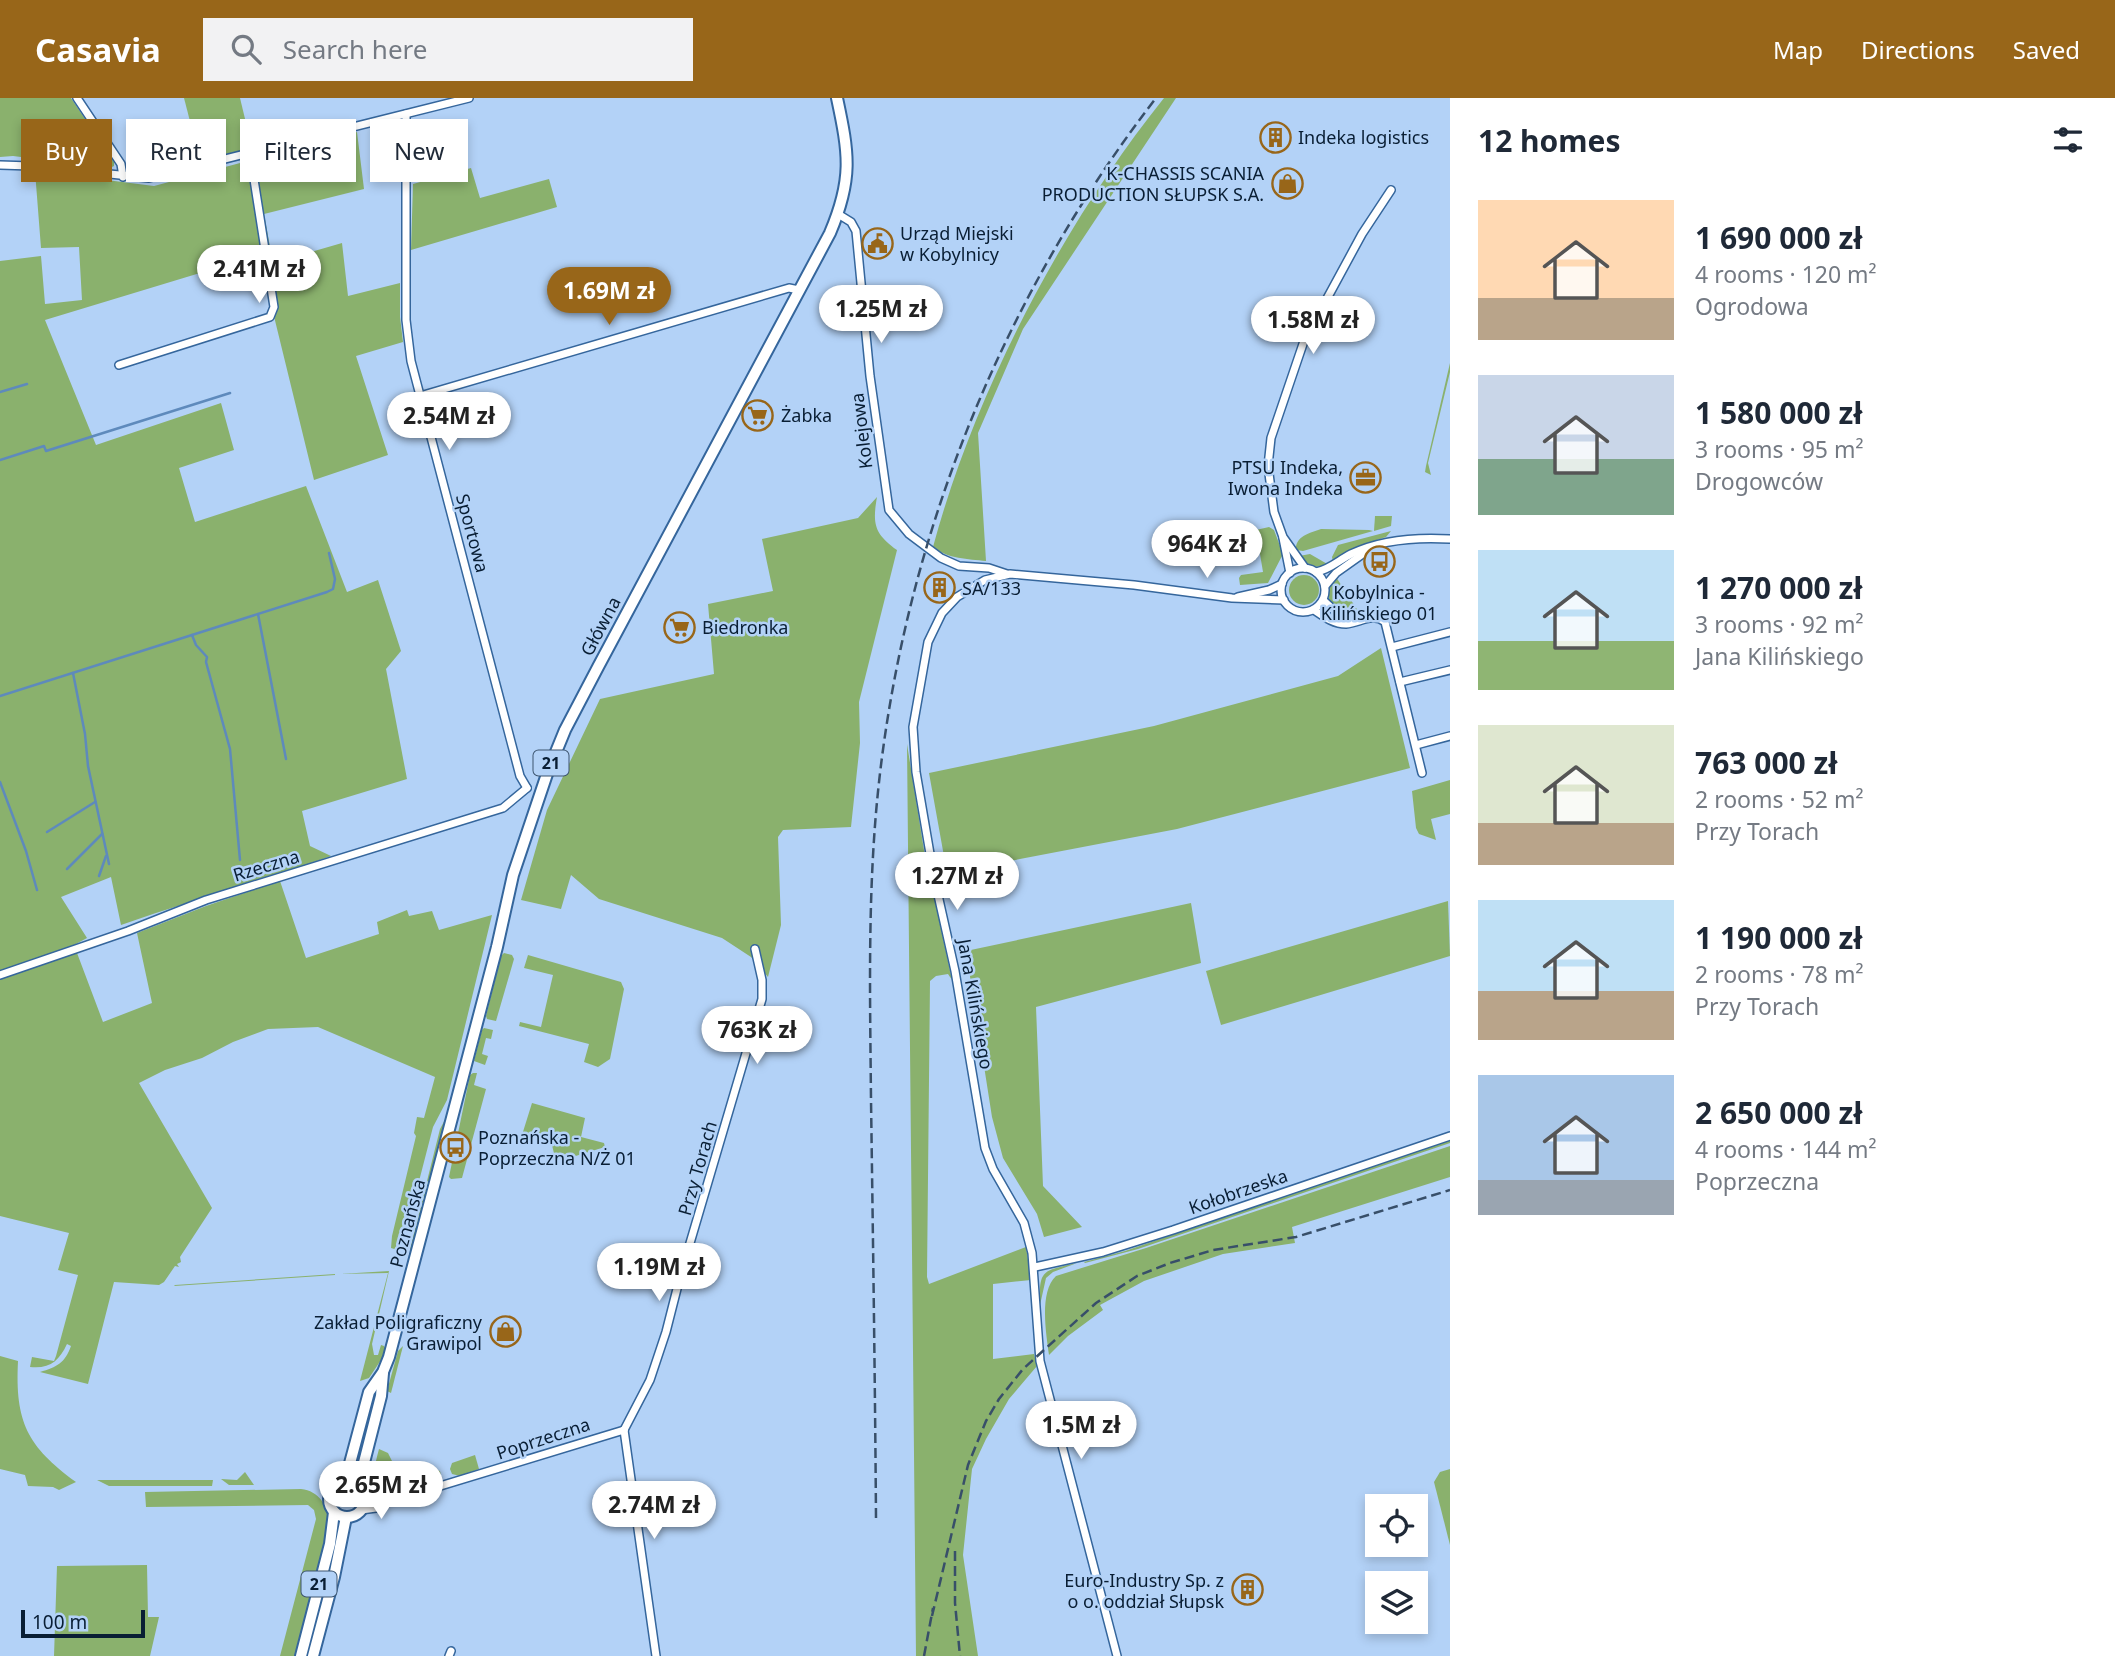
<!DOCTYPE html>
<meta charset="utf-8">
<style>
:root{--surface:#fff;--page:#f2f2f3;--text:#1f2937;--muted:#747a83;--accent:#986619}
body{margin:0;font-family:"Noto Sans",sans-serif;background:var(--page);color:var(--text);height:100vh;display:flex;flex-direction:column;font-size:26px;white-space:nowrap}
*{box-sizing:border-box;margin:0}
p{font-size:23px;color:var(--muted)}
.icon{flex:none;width:38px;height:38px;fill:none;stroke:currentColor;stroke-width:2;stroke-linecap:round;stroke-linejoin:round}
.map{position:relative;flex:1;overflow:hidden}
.side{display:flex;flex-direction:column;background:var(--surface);width:665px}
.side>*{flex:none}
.banner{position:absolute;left:21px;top:21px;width:665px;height:63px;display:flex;gap:14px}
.tools{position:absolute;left:1365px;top:1396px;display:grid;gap:14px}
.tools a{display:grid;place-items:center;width:63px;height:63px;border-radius:0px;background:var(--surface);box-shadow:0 4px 10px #0003;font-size:35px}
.scale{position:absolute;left:21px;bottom:18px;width:124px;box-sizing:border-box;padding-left:7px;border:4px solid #091e34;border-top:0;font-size:19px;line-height:24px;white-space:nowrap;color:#091e34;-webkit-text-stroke:5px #b3d2f7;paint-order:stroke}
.price{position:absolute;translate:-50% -60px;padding:0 16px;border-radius:24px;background:#fff;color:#222;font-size:23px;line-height:46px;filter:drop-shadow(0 2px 4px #0008)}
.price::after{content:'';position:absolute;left:50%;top:42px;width:21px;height:16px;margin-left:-10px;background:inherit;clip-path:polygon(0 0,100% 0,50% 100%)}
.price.selected{background:var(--accent);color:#fff}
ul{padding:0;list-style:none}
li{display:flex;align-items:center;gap:21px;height:175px;padding:0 28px}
li span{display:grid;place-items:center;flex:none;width:196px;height:140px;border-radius:0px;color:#555}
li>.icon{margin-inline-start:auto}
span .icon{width:84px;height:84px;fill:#fffc;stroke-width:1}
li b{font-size:30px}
h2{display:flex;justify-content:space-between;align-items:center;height:84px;padding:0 28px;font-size:30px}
.tag{padding:0 24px;border-radius:0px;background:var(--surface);box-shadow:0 4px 10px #0003;font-size:24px;line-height:63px}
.tag.selected{background:var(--accent);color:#fff}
header{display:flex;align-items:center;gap:42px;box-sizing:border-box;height:98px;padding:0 35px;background:var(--accent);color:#fff}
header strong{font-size:33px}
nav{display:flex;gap:38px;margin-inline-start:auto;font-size:24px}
.search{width:490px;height:63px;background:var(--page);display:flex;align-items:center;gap:18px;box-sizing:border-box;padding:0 24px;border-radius:0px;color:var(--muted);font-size:26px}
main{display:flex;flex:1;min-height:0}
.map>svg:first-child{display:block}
.green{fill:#8ab16d}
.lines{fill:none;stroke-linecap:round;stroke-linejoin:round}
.stream{stroke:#5e8abc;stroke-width:2.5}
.street-casing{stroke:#35669c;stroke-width:10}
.primary-casing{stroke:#35669c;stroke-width:14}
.street{stroke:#fff;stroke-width:7}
.primary{stroke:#fff;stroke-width:10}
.rail{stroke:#384f69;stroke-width:2.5;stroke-dasharray:10 5;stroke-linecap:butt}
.labels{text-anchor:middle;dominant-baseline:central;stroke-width:5;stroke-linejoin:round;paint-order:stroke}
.shield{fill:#b3d2f7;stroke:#3c546e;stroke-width:2}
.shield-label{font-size:16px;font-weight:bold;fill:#091e34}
.poi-label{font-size:18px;fill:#091e34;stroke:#b3d2f7;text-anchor:start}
.street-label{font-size:18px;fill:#091e34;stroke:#b3d2f7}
</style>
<header>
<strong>Casavia</strong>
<div class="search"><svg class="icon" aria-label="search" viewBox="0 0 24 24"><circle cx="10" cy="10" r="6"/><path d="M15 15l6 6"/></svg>Search here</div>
<nav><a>Map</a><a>Directions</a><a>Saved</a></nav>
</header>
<main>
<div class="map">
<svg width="1450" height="1558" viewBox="0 0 1450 1558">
<rect width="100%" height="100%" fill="#b3d2f7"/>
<!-- green -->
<g class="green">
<polygon points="0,0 71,0 114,64 114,68 110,70 13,58 0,59"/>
<polygon points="184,0 240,0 252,50 200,62"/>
<path d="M1164,0H1176L1023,231L978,335L986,463C968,461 948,461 933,449C975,293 1063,126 1164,0Z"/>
<path d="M357,34L364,91L264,116L273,165L342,145L348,198L400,185V219L403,244L356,258L388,357L314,382L259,157L45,222L96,347L221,305L234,352L179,370L195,424L306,388L347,494L378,482L401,553L386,571L407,681L302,713L310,748L331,758C262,783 190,803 121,827L111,779L61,799L87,840L74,847L103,924L152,905L137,835L206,808L280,783L306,860L379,836L377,824L407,812L409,818L432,813L439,832L492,817L447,1002L433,1029L401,1153L391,1150L392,1138L416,1038L414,1035L417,1019L424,1020L435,979L318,929L268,931L233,944L202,960L165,972L139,985L212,1110L180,1159L181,1164L177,1166L179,1169L175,1168L164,1184L159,1187L114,1184L88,1286L40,1274C57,1269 65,1265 71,1248L67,1246C59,1263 50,1271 30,1269L32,1259L54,1263L56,1258L78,1177L58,1172L69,1135L0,1118V163L41,158L45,206L82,202L79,149L41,150L35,73L154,88Z"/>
<polygon points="471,70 480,100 549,81 557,109 411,152 413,86"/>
<polygon points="1450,265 1450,274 1428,365 1431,377 1425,374 1426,368"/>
<path d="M877,399C872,427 875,436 897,452L859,604L860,645L851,729L783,732L778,739L781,827L768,879L751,859L722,840L599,801L571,777L561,811L521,802L547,712L600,601L714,576L708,506L773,493L762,441L858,420Z"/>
<polygon points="1375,418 1392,418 1391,428 1374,433"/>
<polygon points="1269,429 1274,432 1283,456 1268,485 1240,487 1239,480 1241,477 1263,474 1256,432"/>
<path d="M1321,431L1369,432L1373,433L1303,453L1296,452C1295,438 1310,435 1321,431Z"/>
<polygon points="1391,433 1386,439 1362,447 1333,464 1332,459 1338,447"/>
<path d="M1310,456L1329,467C1317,471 1308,468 1299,458Z"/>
<circle cx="1304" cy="492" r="15"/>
<path d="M1336,479L1360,516C1374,514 1391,510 1397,527L1391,528C1389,522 1386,518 1380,516C1363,512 1353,523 1335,509C1331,505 1330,506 1329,500C1328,492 1331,485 1336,479Z"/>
<polygon points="1381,550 1410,670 1177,731 947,775 929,675 1154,628 1338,578"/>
<polygon points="907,646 924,752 952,882 948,876 936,878 930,883 927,1179 929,1186 1026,1149 1031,1182 993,1186 993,1261 1034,1256 1037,1268 1009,1301 986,1341 972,1371 963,1457 978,1558 916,1558"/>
<polygon points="1450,682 1450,716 1431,721 1436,742 1419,736 1416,730 1412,693"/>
<polygon points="1448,803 1450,858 1221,927 1206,873"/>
<polygon points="1191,805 1201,865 1036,909 1043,1088 1082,1129 1044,1139 1037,1116 1003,1060 992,1019 966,853"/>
<polygon points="504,855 512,857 514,861 496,923 487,921 486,918 501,858"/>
<polygon points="528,857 621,884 624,891 610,961 598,969 584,964 589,946 519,928 520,924 541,929 553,877 524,870"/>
<polygon points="484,930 493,932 491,941 486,940 482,956 488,958 485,967 474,963 482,932"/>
<polygon points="473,975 477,975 474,987 486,991 462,1080 451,1081 449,1079 470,977"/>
<polygon points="532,1005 585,1020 581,1039 604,1045 605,1049 556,1064 552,1047 522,1037"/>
<polygon points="447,1018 413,1150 410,1151 440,1031"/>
<polygon points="1450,1042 1450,1045 1138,1151 1085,1165 1084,1164 1125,1153"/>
<path d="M1450,1048V1079L1292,1129L1295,1145L1223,1156L1144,1183L1100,1207L1103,1212L1068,1238L1049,1257C1046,1235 1039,1194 1056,1178L1146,1150Z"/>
<path d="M1077,1165L1053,1174L1046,1180L1040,1207C1039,1171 1042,1173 1077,1165Z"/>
<polygon points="389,1173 372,1246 374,1257 378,1257 381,1247 384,1248 387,1253 369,1280 360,1283 388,1175 340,1176"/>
<polygon points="335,1176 335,1177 174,1188 175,1187"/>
<polygon points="403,1248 391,1295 387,1293 398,1253"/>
<path d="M0,1258L18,1263C15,1324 27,1348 76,1384L59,1392L53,1389L28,1388L25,1377L0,1371Z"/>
<path d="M379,1351L388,1355L395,1369L393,1372L400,1379L404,1375C416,1376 432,1369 440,1373L441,1378C430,1393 399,1398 381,1398C369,1385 375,1367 379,1351Z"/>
<polygon points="475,1357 479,1371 460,1378 452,1376 450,1371 452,1365"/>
<polygon points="1450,1371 1450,1447 1434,1384 1440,1374"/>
<polygon points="245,1374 254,1387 229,1387 221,1381 237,1382"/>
<polygon points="97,1382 213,1382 212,1388 109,1388"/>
<path d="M301,1391C320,1393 329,1409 328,1427L296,1558H280L316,1421L314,1412L308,1407L146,1409L145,1394Z"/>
<polygon points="147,1467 148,1519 159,1519 150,1558 54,1558 57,1468"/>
</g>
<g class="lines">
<!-- stream -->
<g class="stream">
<polyline points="0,294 27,286"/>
<polyline points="0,362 44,348 46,353 230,295"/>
<polyline points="258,516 286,661"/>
<polyline points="192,537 196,547 207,559 206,564 230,651 240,762"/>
<polyline points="73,575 85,636 88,668 109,766"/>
<polyline points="0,598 327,494 333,491 335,481 329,455"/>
<polyline points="0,684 26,753 37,792"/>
<polyline points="47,734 95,704"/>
<polyline points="67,771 102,736"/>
<polyline points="99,778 106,758"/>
</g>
<defs>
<g id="street">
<polyline points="77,0 121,66 123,79"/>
<polyline points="406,16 406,222 411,263 520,678 527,690"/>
<polyline points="0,67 31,68 149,80 469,0"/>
<polyline points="838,116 851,124 856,133 870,278 889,412 909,436 941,460 959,468 989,470 1007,476"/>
<polyline points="119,267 270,219 274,209 250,56"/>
<polyline points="420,298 789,190 799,192"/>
<polyline points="1283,440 1290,475"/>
<polyline points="1305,470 1283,439 1274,414 1268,368 1271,340 1304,243 1362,136 1391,92"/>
<circle cx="1303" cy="492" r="22"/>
<path d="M1316,474C1329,472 1339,462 1351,456C1382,441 1416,439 1450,441"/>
<polyline points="1325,488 1336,475 1367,453"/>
<polyline points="1238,499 1269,492 1282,486"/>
<polyline points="1323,502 1336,514 1357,522"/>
<path d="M1314,512C1323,518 1333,526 1346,526C1360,525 1372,514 1385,524L1422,675"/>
<polyline points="1392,549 1450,534"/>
<polyline points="1400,584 1450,572"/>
<polyline points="1416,647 1450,638"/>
<polyline points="0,877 128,833 206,802 503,710 527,690"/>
<polyline points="1035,1169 1103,1154 1173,1132 1450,1038"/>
<polyline points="624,1332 650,1282 666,1234 680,1179 762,901 762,882 755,851"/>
<polyline points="624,1332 656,1558"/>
<polyline points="364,1401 390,1403"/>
<polyline points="361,1412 376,1410 391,1403 624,1332"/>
<polyline points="449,1558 451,1553"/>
<polyline points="1117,1558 1040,1263 1032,1155 1024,1125 993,1071 985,1050 955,873 934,779 916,674 913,629 928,544 942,515 957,499 985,482 1010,476 1134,487 1232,500 1284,502"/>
</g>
<g id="primary">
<circle cx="347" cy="1401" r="18"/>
<path d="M345,1384L369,1294L383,1274L389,1259L497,849L513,777L547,676L565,632L598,569L830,135C853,81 849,56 837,0"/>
<polyline points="358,1388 381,1298 383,1275"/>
<polyline points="301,1558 330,1446 334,1414"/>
<polyline points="313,1558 334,1479 346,1419"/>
</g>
</defs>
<!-- street casing -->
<use href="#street" class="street-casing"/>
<!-- primary casing -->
<use href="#primary" class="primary-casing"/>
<!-- street -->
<use href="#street" class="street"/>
<!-- primary -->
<use href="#primary" class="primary"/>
<!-- rail -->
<g class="rail">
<path d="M876,1420C875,1281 873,1142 871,1002C870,891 867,779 881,667C911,425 1007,193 1156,0"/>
<polyline points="955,1453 955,1505 960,1558"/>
<polyline points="932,1518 968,1367 986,1323 999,1301 1023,1271 1096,1205 1137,1178 1170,1165 1213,1152 1296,1139 1450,1092"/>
<polyline points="924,1558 933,1510"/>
</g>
</g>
<!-- icons -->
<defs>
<symbol id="building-ring" viewBox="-11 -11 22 22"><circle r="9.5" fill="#b3d2f7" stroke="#986619" stroke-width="1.5"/><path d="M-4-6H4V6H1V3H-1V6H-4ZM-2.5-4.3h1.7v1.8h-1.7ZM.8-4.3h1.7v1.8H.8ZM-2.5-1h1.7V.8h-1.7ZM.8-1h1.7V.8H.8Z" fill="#986619"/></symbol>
<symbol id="shop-ring" viewBox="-11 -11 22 22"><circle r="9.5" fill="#b3d2f7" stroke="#986619" stroke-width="1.5"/><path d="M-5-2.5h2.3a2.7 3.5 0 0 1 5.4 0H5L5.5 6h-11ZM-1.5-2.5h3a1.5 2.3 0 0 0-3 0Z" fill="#986619"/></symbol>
<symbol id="civic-ring" viewBox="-11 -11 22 22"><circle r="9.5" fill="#b3d2f7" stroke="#986619" stroke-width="1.5"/><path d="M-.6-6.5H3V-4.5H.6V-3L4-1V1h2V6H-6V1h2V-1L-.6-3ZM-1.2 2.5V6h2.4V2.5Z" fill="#986619"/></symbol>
<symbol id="supermarket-ring" viewBox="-11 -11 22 22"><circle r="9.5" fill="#b3d2f7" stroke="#986619" stroke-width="1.5"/><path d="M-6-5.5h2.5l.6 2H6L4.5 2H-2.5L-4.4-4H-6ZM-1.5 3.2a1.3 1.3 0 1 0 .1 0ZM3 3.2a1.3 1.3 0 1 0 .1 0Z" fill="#986619"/></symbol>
<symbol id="office-ring" viewBox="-11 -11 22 22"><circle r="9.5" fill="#b3d2f7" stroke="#986619" stroke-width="1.5"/><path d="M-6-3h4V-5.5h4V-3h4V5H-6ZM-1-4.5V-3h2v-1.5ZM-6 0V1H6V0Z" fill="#986619"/></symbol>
<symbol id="bus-ring" viewBox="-11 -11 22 22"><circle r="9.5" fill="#b3d2f7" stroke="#986619" stroke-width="1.5"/><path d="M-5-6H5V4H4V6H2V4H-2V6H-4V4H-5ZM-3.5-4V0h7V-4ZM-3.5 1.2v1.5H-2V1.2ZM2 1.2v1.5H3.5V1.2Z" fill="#986619"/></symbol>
</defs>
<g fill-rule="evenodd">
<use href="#building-ring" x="1258" y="22" width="35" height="35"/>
<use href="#shop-ring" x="1270" y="68" width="35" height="35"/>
<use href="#civic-ring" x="860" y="128" width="35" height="35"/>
<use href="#supermarket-ring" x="740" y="300" width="35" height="35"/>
<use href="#office-ring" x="1348" y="362" width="35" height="35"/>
<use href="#bus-ring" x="1362" y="446" width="35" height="35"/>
<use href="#building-ring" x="922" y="472" width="35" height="35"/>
<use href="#supermarket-ring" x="662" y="512" width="35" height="35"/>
<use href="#bus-ring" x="438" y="1032" width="35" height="35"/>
<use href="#shop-ring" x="488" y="1216" width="35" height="35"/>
<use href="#building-ring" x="1230" y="1474" width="35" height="35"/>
</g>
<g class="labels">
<!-- shield labels -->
<g class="shield">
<rect x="533.5" y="652.5" width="35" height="25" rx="5"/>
<rect x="301.5" y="1473.5" width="35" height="25" rx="5"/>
</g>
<g class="shield-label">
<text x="551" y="665">21</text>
<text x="319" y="1486">21</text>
</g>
<!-- poi labels -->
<g class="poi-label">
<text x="1298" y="39">Indeka logistics</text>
<text x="1264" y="75" text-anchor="end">K-CHASSIS SCANIA<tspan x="1264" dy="21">PRODUCTION SŁUPSK S.A.</tspan></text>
<text x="900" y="135">Urząd Miejski<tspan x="900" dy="21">w Kobylnicy</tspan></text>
<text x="781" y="317">Żabka</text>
<text x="1343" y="369" text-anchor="end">PTSU Indeka,<tspan x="1343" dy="21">Iwona Indeka</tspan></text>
<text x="962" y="490">SA/133</text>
<text x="1379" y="494" text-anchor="middle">Kobylnica -<tspan x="1379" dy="21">Kilińskiego 01</tspan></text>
<text x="702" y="529">Biedronka</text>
<text x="478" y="1039">Poznańska -<tspan x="478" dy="21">Poprzeczna N/Ż 01</tspan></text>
<text x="482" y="1224" text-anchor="end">Zakład Poligraficzny<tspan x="482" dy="21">Grawipol</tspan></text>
<text x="1224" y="1482" text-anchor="end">Euro-Industry Sp. z<tspan x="1224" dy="21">o o. oddział Słupsk</tspan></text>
</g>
<!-- street labels -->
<g class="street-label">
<text transform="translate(861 333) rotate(-97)">Kolejowa</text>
<text transform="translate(473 435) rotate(75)">Sportowa</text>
<text transform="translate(600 528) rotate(-62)">Główna</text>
<text transform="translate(266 767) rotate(-17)">Rzeczna</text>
<text transform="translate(976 906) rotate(80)">Jana Kilińskiego</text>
<text transform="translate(697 1070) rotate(-74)">Przy Torach</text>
<text transform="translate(1238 1093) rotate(-19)">Kołobrzeska</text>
<text transform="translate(407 1125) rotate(-75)">Poznańska</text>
<text transform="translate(543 1340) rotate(-18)">Poprzeczna</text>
</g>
</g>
</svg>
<div class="tools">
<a><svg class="icon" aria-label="locate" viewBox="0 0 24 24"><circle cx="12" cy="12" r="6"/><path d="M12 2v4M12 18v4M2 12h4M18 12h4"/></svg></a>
<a><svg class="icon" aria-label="layers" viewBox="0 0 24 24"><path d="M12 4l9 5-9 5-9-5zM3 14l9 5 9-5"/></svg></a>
</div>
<div class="scale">100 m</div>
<b class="price" style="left:259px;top:207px">2.41M zł</b>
<b class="price selected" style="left:609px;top:229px">1.69M zł</b>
<b class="price" style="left:881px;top:247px">1.25M zł</b>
<b class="price" style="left:1313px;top:258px">1.58M zł</b>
<b class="price" style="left:449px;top:354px">2.54M zł</b>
<b class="price" style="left:1207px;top:482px">964K zł</b>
<b class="price" style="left:957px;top:814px">1.27M zł</b>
<b class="price" style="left:757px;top:968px">763K zł</b>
<b class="price" style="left:659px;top:1205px">1.19M zł</b>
<b class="price" style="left:1081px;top:1363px">1.5M zł</b>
<b class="price" style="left:381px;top:1423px">2.65M zł</b>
<b class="price" style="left:654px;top:1443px">2.74M zł</b>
<div class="banner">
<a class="tag selected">Buy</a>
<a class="tag">Rent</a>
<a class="tag">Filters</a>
<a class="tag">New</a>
</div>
</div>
<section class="side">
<h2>12 homes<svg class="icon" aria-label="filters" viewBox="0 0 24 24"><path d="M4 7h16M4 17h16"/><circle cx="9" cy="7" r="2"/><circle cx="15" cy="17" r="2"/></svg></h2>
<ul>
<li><span style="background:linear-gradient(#ffd9b3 70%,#b9a48a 0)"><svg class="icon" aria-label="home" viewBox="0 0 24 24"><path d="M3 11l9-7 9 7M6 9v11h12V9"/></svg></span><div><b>1 690 000 zł</b><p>4 rooms · 120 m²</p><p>Ogrodowa</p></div></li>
<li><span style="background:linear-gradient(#c9d6e8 60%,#7fa58c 0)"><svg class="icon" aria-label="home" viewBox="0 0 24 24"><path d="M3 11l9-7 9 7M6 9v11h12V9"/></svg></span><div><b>1 580 000 zł</b><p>3 rooms · 95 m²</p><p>Drogowców</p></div></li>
<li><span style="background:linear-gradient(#bfe0f5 65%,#8fb573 0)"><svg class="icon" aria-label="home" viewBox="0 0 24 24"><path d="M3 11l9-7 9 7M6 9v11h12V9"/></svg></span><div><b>1 270 000 zł</b><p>3 rooms · 92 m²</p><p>Jana Kilińskiego</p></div></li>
<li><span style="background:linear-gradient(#dfe7d0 70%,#b9a48a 0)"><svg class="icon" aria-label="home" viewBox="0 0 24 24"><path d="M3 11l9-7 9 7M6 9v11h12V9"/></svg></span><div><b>763 000 zł</b><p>2 rooms · 52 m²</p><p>Przy Torach</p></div></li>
<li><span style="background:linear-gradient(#bfe0f5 65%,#b9a48a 0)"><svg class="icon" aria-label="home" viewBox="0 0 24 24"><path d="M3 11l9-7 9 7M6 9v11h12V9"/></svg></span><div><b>1 190 000 zł</b><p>2 rooms · 78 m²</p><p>Przy Torach</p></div></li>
<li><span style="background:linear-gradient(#a9c7e8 75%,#9aa5b1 0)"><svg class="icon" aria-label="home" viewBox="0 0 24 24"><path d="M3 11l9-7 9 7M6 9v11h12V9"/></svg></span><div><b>2 650 000 zł</b><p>4 rooms · 144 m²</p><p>Poprzeczna</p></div></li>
</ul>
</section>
</main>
